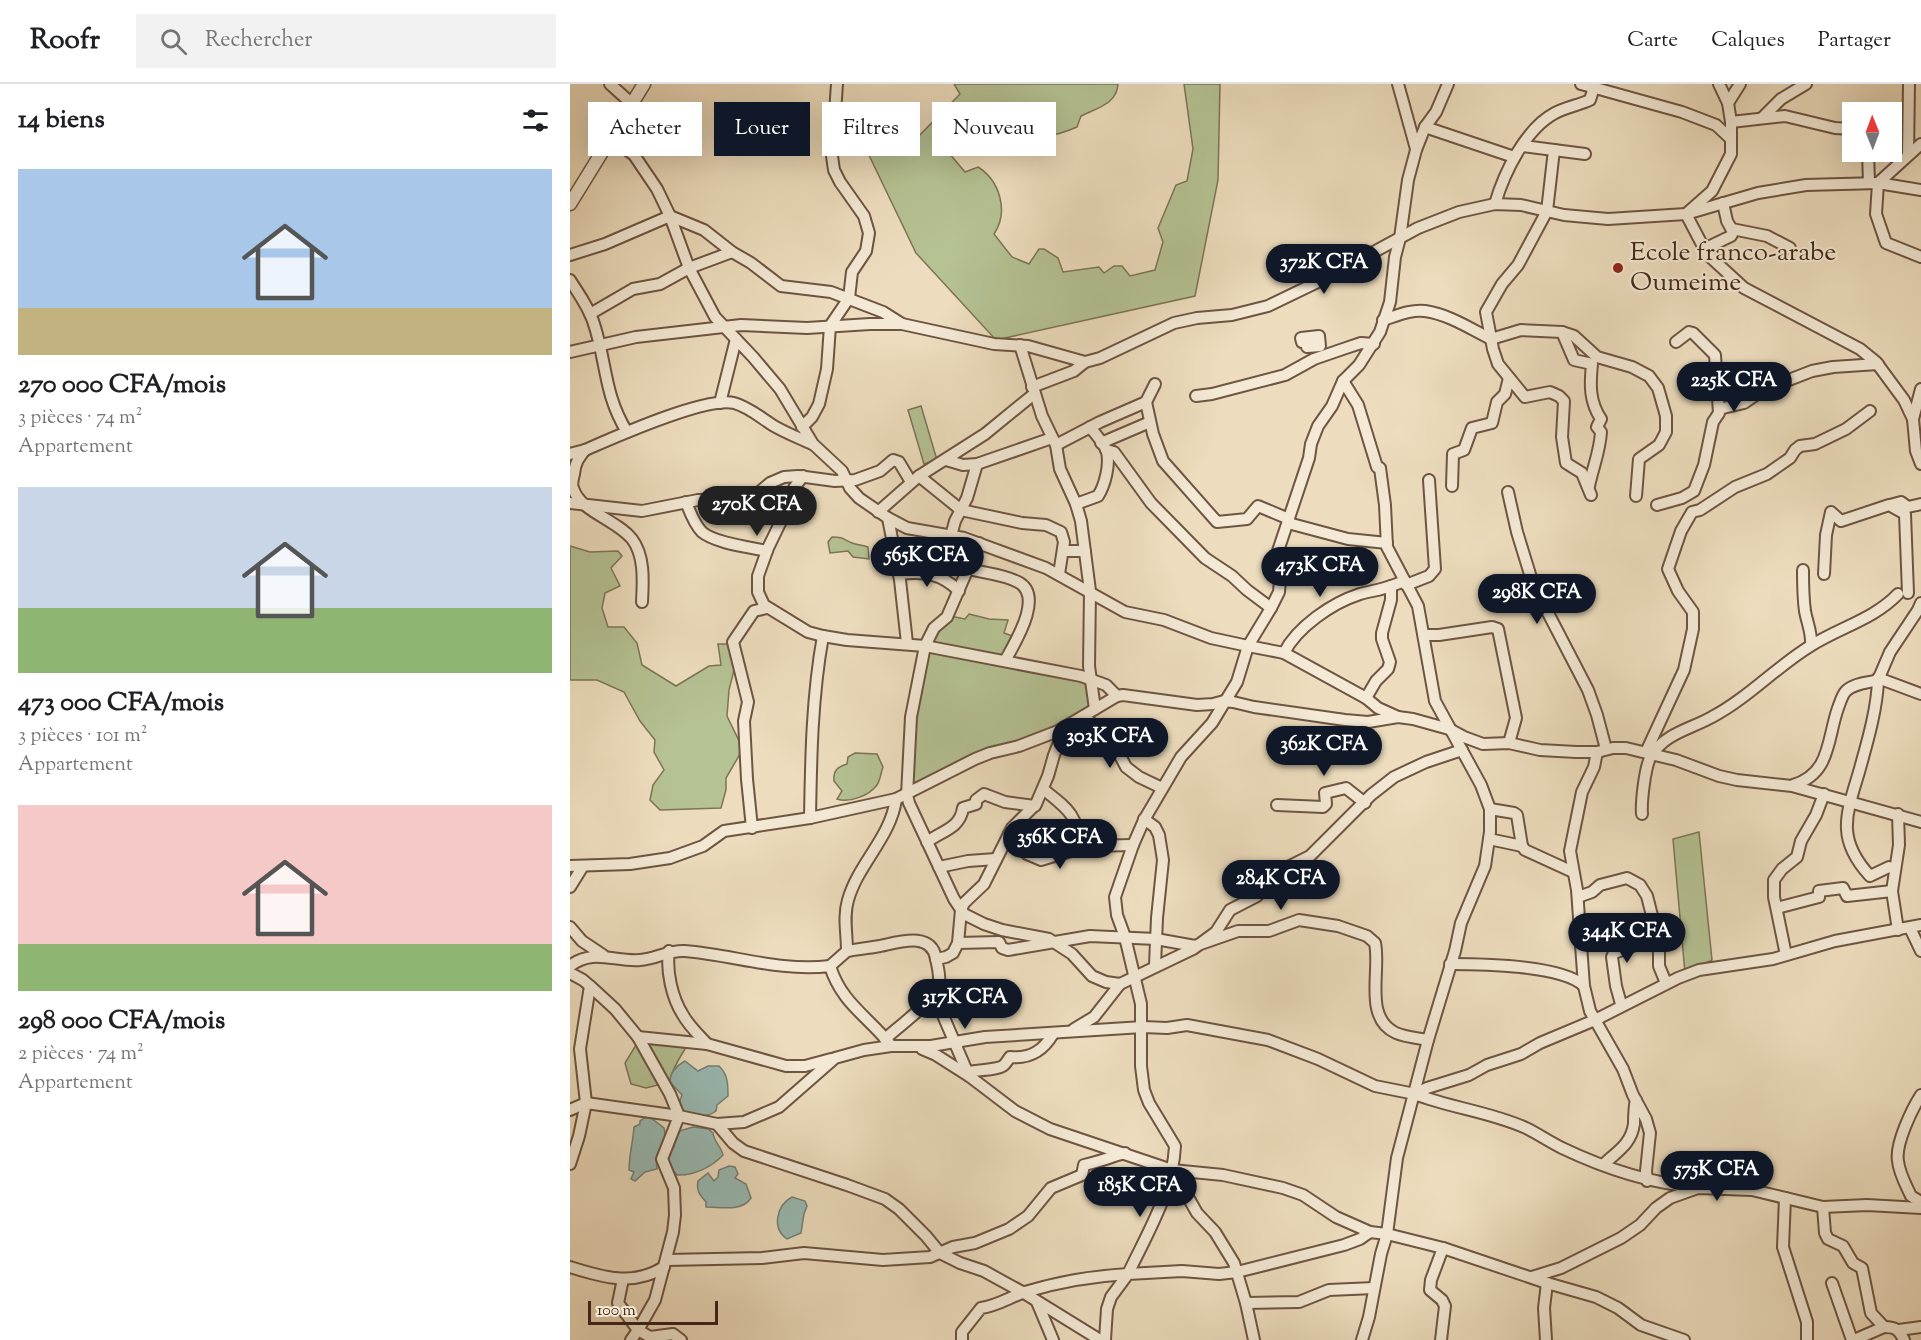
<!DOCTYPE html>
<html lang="fr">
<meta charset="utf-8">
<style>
:root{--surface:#fff;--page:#f2f2f2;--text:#202124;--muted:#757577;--line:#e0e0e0;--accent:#111827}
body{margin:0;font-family:"Sorts Mill Goudy",serif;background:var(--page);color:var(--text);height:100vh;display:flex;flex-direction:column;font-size:22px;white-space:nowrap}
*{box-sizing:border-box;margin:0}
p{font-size:20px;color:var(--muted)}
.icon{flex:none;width:33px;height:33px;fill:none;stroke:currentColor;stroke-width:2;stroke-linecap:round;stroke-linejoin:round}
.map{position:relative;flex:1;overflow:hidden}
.drawer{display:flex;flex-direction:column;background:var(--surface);width:570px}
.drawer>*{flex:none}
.top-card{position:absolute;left:18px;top:18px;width:570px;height:54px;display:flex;gap:12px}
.needle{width:39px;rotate:359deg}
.buttons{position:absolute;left:1272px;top:18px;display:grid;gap:12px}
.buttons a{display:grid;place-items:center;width:60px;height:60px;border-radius:0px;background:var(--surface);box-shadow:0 6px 24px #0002;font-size:30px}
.scale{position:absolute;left:18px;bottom:15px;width:130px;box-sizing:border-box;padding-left:6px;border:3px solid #442718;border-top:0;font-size:16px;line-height:21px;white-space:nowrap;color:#442718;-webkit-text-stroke:4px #f3e9d5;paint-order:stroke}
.price{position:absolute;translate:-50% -51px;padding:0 14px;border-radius:21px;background:var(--accent);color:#fff;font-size:20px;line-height:39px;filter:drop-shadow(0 2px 3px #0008)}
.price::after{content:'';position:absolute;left:50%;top:36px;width:18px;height:14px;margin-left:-9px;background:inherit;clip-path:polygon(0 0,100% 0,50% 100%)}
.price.current{background:#222;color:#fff}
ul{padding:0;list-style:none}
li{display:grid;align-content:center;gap:12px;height:318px;padding:0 18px}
li span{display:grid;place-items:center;height:186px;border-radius:0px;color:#555}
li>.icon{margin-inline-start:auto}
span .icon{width:108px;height:108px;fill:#fffc;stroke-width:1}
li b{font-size:26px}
h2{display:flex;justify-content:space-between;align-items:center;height:72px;padding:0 18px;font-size:26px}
.pill{padding:0 21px;border-radius:0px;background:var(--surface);box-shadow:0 6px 24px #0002;font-size:21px;line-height:54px}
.pill.current{background:var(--accent);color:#fff}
header{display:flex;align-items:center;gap:36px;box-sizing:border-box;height:84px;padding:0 30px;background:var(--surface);border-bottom:2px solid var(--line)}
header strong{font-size:28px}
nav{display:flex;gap:33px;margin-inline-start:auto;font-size:21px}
.search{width:420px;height:54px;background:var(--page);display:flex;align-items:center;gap:15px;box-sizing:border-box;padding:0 21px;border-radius:0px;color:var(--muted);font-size:22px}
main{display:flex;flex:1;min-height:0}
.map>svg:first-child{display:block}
.green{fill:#b5c294;stroke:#7c7456;stroke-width:1.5}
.water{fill:#99bbb4;stroke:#778076;stroke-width:1.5}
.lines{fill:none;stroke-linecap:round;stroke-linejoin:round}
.minor-casing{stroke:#6e5442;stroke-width:14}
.tertiary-casing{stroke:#6e5442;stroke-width:15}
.minor{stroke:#f3e9d5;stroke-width:10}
.tertiary{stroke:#f3e9d5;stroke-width:12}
.poi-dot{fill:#8f2418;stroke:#f3e9d5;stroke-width:2}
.labels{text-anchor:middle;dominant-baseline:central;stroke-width:4.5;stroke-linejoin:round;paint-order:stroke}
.poi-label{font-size:26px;fill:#442718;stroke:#f3e9d5;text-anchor:start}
</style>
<header>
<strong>Roofr</strong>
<div class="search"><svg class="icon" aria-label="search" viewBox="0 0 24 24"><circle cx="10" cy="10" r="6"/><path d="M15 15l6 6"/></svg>Rechercher</div>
<nav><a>Carte</a><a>Calques</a><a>Partager</a></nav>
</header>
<main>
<section class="drawer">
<h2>14 biens<svg class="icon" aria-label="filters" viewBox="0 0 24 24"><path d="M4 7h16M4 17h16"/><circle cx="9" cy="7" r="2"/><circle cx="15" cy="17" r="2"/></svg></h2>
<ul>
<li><span style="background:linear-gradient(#a9c7e8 75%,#c2b280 0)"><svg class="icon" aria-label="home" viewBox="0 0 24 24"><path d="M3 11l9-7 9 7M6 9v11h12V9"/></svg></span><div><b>270 000 CFA/mois</b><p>3 pièces · 74 m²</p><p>Appartement</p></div></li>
<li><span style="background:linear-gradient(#c9d6e8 65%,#8fb573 0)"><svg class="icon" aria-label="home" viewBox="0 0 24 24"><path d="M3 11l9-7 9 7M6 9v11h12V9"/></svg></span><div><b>473 000 CFA/mois</b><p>3 pièces · 101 m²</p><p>Appartement</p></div></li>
<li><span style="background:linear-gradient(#f6c9c9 75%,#8fb573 0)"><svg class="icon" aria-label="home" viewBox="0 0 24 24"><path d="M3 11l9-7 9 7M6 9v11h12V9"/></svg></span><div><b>298 000 CFA/mois</b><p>2 pièces · 74 m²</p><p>Appartement</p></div></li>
</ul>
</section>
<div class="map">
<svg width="1351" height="1256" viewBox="0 0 1351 1256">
<rect width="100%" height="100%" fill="#edddbe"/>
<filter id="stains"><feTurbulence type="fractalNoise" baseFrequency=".00333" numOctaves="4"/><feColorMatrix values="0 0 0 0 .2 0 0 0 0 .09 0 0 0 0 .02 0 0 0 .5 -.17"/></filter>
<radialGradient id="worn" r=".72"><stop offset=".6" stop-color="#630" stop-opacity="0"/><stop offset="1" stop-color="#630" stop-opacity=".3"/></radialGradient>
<!-- green -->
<g class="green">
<path d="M384,0H548C547,20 527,24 511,32L507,43C488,51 476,54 455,51C449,30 443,22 420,30L416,46L403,57L379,69L395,88L408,83C430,97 439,128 424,150L442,173L459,180L469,165H474L488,174L493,188L529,183L534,189L544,182H552L560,192L585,186L593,158L588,144L606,101L617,97L623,65L614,0H650L648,96L625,212L426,256L346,169L295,63L319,53L339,62L390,10Z"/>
<polygon points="351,322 367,376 354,380 338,326"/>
<path d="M262,453C273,453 273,455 282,459C287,461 293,461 298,463L299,475L283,473L278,467L260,469L258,458Z"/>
<polygon points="0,462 20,468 48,467 52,472 41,484 50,502 35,509 32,524 38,543 54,543 67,559 72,581 106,602 139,582 151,581 148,560 164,560 166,578 159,606 157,632 173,665 156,694 156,706 151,724 90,726 80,716 83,701 94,686 84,668 85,656 70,637 54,608 27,596 0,596"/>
<polygon points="399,530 419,535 438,536 434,549 445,553 435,576 359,561 365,545 380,532 395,535"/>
<polygon points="357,565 517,597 523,623 493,639 450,659 419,664 341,704 344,635"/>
<path d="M285,669L307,670L313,683C311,688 310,697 307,701C299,712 279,719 267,715L272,707L264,697C263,687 267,683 277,680L278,673Z"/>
<polygon points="1129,748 1142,876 1115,889 1103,755"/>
<path d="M69,956L110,957L115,965C110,973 100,990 100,998L76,1004L61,1000L55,979Z"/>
</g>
<!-- water -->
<g class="water">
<path d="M115,977L128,987L138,982H149C158,990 158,1001 158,1012L147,1021L146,1027C137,1034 122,1032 111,1029L109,1019L112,1011L100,998C100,988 106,982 115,977Z"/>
<path d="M76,1033L81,1034L94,1044L96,1055L88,1074L86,1075L87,1085L75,1088L65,1097L61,1095L64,1088L59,1086C59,1071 63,1058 64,1043L70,1040V1037Z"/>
<path d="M123,1043L138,1045L143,1049C144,1058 151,1062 153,1071C142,1083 123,1092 107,1091L97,1080L95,1074C104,1065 106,1061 106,1048Z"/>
<path d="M159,1082L165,1083L168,1090L165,1094L176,1100L181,1114C172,1128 151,1123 136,1123V1118C130,1111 126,1107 128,1097L138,1089L144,1097L148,1093L149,1086Z"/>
<path d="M222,1113L235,1117L237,1122L234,1130L231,1149L217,1155C201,1144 207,1121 222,1113Z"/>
</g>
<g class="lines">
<defs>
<g id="minor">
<polyline points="40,0 61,19"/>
<polyline points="828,0 846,65"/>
<polyline points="1011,0 1112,28 1146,41 1161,55"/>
<polyline points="1149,0 1158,19 1161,38 1161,70 1142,107 1116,130 1137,170 1174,204 1290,265 1306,278 1334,316 1343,335 1346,367 1351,380"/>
<polyline points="1158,19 1170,0"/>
<polyline points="1193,33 1211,15 1236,0"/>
<polyline points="1161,38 1215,32 1265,44 1282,45"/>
<polyline points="855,43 944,73"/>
<path d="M40,54L64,71L87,105L100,132L119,184L145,233L183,273L210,305L243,360L272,387L280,404L289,414L318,434L337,444L394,454L476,484L555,528L594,536L641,554L678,562L667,598L642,639L611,673L574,736L563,761L545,813L547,831L555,853L571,920V982L574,1006L579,1019L605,1062C603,1107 577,1150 558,1190C523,1192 488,1198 455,1208C440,1213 427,1222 411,1224L392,1248V1256"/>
<polyline points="1351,60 1308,99 1306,130 1316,159 1351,173"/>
<polyline points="953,62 1015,70"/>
<polyline points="984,66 977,127 948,181 932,200 916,228 923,265 928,280 955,313 980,308 989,312 994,317 992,353 996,379 1012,389 1021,411"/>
<polyline points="1298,68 1299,99"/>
<polyline points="1338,71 1339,0"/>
<path d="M925,120C934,89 955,45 985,29C996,23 1009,21 1020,16L1024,3"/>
<polyline points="1162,145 1197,152 1220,164"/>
<polyline points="1134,165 1161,152 1163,148 1157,137 1153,119"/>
<polyline points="0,171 35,160 100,132 134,146 162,168 181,179 211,202 261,208 313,228 332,240"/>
<path d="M0,196C8,209 18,222 23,237C37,277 33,309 57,348"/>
<polyline points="20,230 63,205 90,200 119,184 162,168"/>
<path d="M813,236C826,232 841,225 855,227C878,230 901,245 921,255L951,246L992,248L1004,252L1027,273L1062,283L1079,292L1088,304L1096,332V348L1089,361L1069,375L1066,412"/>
<path d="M992,248L1004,276L1022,280C1020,300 1019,317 1031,335L1027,343L1031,348C1030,367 1023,383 1019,402"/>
<polygon points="749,252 750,262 737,263 737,258 732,258 731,254"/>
<polyline points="450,261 472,332 486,361 490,385 506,420 511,437 520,507 519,582 525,625"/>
<polyline points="0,268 66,253 171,241 237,244 300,240 332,240 424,260 458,262 515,278 530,274 604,239 627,234 662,231 698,222 756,194 848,144 889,128 925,120 951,121 994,131 1038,135 1116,130 1188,109 1236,101 1308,99 1351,106"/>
<polyline points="773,297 788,321 807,383"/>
<polyline points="462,303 504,287 515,278"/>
<polyline points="626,312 642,310 715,291 744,275 776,264 791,259 804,260"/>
<polyline points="576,318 583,350 593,377 647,438 677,435 688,422 719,435"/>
<polyline points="150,319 166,255"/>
<polyline points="1149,325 1174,319 1193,306 1242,287 1263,283 1308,280"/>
<polyline points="1343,335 1351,305"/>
<polyline points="232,343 242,333 249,320 257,285 260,242 279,214 282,188 296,167 299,149 294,132 270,98 264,86 262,72 267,0"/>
<polyline points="531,359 580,338"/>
<polyline points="486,361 530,338 576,318 585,300"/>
<path d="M15,366C8,375 5,379 4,390C3,395 1,400 3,404C10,428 46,435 62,455C75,472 73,498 72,518"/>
<polyline points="536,366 544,368 581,419 635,474 662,492 677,506 701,524"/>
<path d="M0,370L15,366C45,353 136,312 164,319C179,323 191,334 204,342C216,349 229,354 242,360"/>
<polyline points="376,376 393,381 407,380 482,354"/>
<polyline points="233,392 224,404 215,429 198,464 188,492 188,508 194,521 238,548 253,552 277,556 355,562 511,592 536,601 547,612"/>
<polyline points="349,392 391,426 452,439 476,441 491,448 494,458 489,490"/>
<polyline points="882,402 883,370 894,366 902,344 922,339 927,318 935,310 939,294"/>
<polyline points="938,408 947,448 963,500 1018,606 1027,631 1036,665"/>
<path d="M116,418C120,428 124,440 132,448C145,459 179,463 197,467"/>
<polyline points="0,419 72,427 128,416 177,415 187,410 200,399 214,393 228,392 265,397 285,396 310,387 323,376 329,378 341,398"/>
<path d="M506,420L528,412C535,401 540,381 537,368C534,359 526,351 520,343"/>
<polyline points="1087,421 1112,414 1124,407 1134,381 1143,338 1149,329 1145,271 1123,249 1119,248 1106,258"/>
<polyline points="1320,421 1331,418 1338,423 1351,420"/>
<polyline points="308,428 349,392 415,350 464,310"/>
<polyline points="318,434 330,496 337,559"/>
<polyline points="718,439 778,455 817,459"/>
<polyline points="381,452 385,437 397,414 407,380"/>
<polyline points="409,459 377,533 364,544 355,562 341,633 337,711 339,719 384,815 394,830 414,840 432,846 479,855 502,870 522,892 536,898 550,900"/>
<polyline points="493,467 515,467"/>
<path d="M399,485C414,489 433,490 448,498C475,512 444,560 435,577"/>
<path d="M1233,486C1233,500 1233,513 1235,527C1237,539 1242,548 1241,561"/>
<path d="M329,490C353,487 371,489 389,507"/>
<polyline points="1254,490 1256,451 1261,428 1271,437 1319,421 1335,430 1338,509"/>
<polyline points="836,501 859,492 865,485 859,396"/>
<polyline points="855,551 869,551 922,543 928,545 946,634 939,659"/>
<path d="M714,569C727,543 762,519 790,510C800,507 811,506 821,502"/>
<polyline points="1308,594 1351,610"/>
<path d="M1308,596C1307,626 1297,659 1289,688C1276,731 1266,755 1300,792L1319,783"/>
<polyline points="796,614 806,597 818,585 820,578 812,555 812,549 821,516 821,502 835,497"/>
<polyline points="514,632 545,662 556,683 569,693 592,704"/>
<polyline points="828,633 808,624 796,614 714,569 678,562 701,524 709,508 710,496 705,476 739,374 741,360 748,342 762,322 773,297 789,281 810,248 820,218 825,173 830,154 838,96 846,66 855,43 866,28 878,0"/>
<polyline points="1027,668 1024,683 1012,708 1000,767 1007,806 1014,902 1020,927 1053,985 1063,1011 1076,1035 1080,1049 1076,1087 1077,1097"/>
<polyline points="1076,668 1114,586 1123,545 1123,528 1108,507 1098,485 1111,447 1122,428 1130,426 1165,403 1197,390 1220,374 1225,366 1230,362 1245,360 1276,345 1300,327"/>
<path d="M1223,701C1261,690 1257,655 1268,624C1270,619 1272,611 1276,607C1284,599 1298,599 1308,596L1320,568L1348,526L1351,519"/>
<path d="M473,705C498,725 508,731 510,764"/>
<polyline points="707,721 753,723 756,720 755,709 776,704 795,719"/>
<polyline points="920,725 944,729 947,731 952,762 955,766 1003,788"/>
<path d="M1072,730C1071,718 1075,682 1081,672C1095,649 1121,645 1142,633C1178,614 1207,582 1242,561C1271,543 1304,535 1328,510"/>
<polyline points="1328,730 1329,761 1322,807 1328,846"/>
<path d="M240,734C241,673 242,612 253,552"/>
<polyline points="574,735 585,743 589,751 593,776 587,834 585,881"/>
<polyline points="182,744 177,695 174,637 178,618 163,558 184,527 197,524"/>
<polyline points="439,750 457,770 471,776 518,762 563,761"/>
<polyline points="919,755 952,762"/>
<path d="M357,758C371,747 390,745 393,724L406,720V716L414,710L435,718L465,722"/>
<polyline points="0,782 60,780 100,774 133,762 154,747 240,734 326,715 405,675 420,669 449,662 488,647 547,612 553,611 627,621 643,620 654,617 663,618 684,623 775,636 798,638 828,633 843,635 879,645 894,653 913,660 939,659 970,666 1006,668 1027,668 1043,664 1056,664 1106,676 1149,692 1167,696 1222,702 1351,738"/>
<polyline points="369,783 398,777 426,775"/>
<polyline points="0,803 13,782"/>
<polyline points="1008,813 1022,808 1030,801 1057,794 1070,801 1077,812 1089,859 1089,882 1096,899"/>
<polyline points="1207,824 1249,813 1249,807 1273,804 1277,812 1322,807"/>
<polyline points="0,843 12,857 33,871"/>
<polyline points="1340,844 1351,867"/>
<path d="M388,859L429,858L432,864L438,866L520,852L586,855L625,862L668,847H699L729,836L768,842L797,852L805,859C811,887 793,934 826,949C835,953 847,954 858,956"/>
<path d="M99,867C96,887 102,914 113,931C119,942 129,951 137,960"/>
<path d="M277,867C288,865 299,864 310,862C329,858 362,847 366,875"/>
<polyline points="1216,871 1204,813 1204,796 1212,785 1227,773 1231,757 1246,731 1254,710"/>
<path d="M880,880C910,880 992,881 1014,902"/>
<path d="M0,882C23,864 44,878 70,876C86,875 98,866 115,867C164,871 210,888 260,882C271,918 297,932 319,959"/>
<path d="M260,882L277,867C277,849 273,833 278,816C288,780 321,753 326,715"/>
<polyline points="0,889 13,896 20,902 45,925 68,953 100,1010 109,1032 147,1040 174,1038 209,1023 265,974 294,966 321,962 361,962 415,953 573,943 597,944 617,941 698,956 748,975 805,1002 845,1010 857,1004 899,991 917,981 951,970 970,959 1025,936 1108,894 1129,886 1203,875 1265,857 1351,841"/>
<polyline points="366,908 372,929 399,992"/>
<polyline points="1051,920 1046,902 1042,873 1044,869 1087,853"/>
<polyline points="504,945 524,933 550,900 623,865 646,848 660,826 687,812 697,799 718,783 740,772 801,711 824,693 856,678 892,666"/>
<polyline points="68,953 137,960 216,982 235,982 261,975"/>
<path d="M315,955C326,945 364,916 368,904C371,895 368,884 366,875L376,873L383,869L388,859L391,826L394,819L414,800L442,744L466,720L478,692L484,671L495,643"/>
<polyline points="352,965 366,971 399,992 445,1027 480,1045 602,1086 653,1091 713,1104 733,1111 766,1133 800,1148 817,1150 873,1164 977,1199 1026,1213 1048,1224 1071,1241 1114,1256"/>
<path d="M398,988C406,986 429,986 434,981C436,979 438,976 440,973C460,975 473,967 483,950"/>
<path d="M845,1010C881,1024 921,1028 956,1044C968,1050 980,1058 992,1064C1034,1084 1078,1099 1125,1103"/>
<path d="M1351,1011C1342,1025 1325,1060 1328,1077C1329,1089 1336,1101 1341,1112L1351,1118"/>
<polyline points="0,1026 16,1019 10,965 20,902"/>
<polyline points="147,1040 163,1059 174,1067 277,1101 315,1115 329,1125 356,1152 370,1169 390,1179 414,1187 454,1209 530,1256"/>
<polyline points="0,1080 9,1052 16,1019 109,1032 92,1075 104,1104 105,1131 103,1148 85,1216 68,1246 80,1253 103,1250 111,1256"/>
<path d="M1033,1081C1046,1068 1061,1061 1064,1040C1064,1031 1064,1024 1066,1016"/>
<polyline points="600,1093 618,1113 627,1129 645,1148 664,1179 676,1219 684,1256"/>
<polyline points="1215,1114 1213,1163 1237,1238 1237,1256"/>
<polyline points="1253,1123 1255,1149 1258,1155 1273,1162 1283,1179 1292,1184 1301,1229 1314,1243 1284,1256"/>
<path d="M97,1176L192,1174L234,1169L313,1176L360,1173L383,1163L405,1159L439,1145L458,1132L481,1104L512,1091L514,1081C529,1078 540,1073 555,1069"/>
<path d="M0,1183C32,1193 63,1203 94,1183"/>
<polyline points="962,1193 991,1184 1051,1154 1070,1141 1086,1124 1100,1114 1128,1104 1182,1106 1253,1123 1297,1121 1351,1124"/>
<polyline points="53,1195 48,1219 68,1246 61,1256"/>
<polyline points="1262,1199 1282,1256"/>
<polyline points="467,1218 483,1256"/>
<polyline points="676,1219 729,1218 759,1206 804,1204"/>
<path d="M1314,1243C1326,1243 1329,1246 1334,1256"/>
<polyline points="1329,1246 1351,1243"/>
<polyline points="535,1256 537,1225 541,1213 558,1190 612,1187 649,1190 667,1188 774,1161 790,1155 800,1148"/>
<polyline points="792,1256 799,1233 811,1170 817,1150 827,1074 858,956 885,867 891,839 915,782 920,748 920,725 911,701 865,617 848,522 817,463 815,421 810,384"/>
<polyline points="871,1256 875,1222 872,1216 860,1206 861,1196 873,1164"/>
<polyline points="976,1256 974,1224 977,1199"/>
</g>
<polyline id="tertiary" points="0,120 74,0"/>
</defs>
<!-- minor casing -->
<use href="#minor" class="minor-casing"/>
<!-- tertiary casing -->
<use href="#tertiary" class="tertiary-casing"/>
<!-- minor -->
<use href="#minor" class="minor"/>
<!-- tertiary -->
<use href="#tertiary" class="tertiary"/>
</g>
<!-- markers -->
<circle class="poi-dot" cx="1048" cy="184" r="6"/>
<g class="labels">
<!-- poi labels -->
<g class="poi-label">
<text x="1060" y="169">Ecole franco-arabe<tspan x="1060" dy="30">Oumeime</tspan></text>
</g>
</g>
<rect width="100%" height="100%" filter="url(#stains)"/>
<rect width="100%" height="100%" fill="url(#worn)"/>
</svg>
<div class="buttons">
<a><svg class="needle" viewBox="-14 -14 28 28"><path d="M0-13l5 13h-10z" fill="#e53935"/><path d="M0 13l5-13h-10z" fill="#757577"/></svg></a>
</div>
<div class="scale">100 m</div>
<b class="price" style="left:754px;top:211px">372K CFA</b>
<b class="price" style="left:1164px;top:329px">225K CFA</b>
<b class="price current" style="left:187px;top:453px">270K CFA</b>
<b class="price" style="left:357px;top:504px">565K CFA</b>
<b class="price" style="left:750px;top:514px">473K CFA</b>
<b class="price" style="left:967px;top:541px">298K CFA</b>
<b class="price" style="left:540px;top:685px">303K CFA</b>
<b class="price" style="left:754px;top:693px">362K CFA</b>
<b class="price" style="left:490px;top:786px">356K CFA</b>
<b class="price" style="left:711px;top:827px">284K CFA</b>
<b class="price" style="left:1057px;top:880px">344K CFA</b>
<b class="price" style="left:395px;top:946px">317K CFA</b>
<b class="price" style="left:1147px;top:1118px">575K CFA</b>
<b class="price" style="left:570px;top:1134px">185K CFA</b>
<div class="top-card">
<a class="pill">Acheter</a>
<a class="pill current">Louer</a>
<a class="pill">Filtres</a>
<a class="pill">Nouveau</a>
</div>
</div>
</main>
